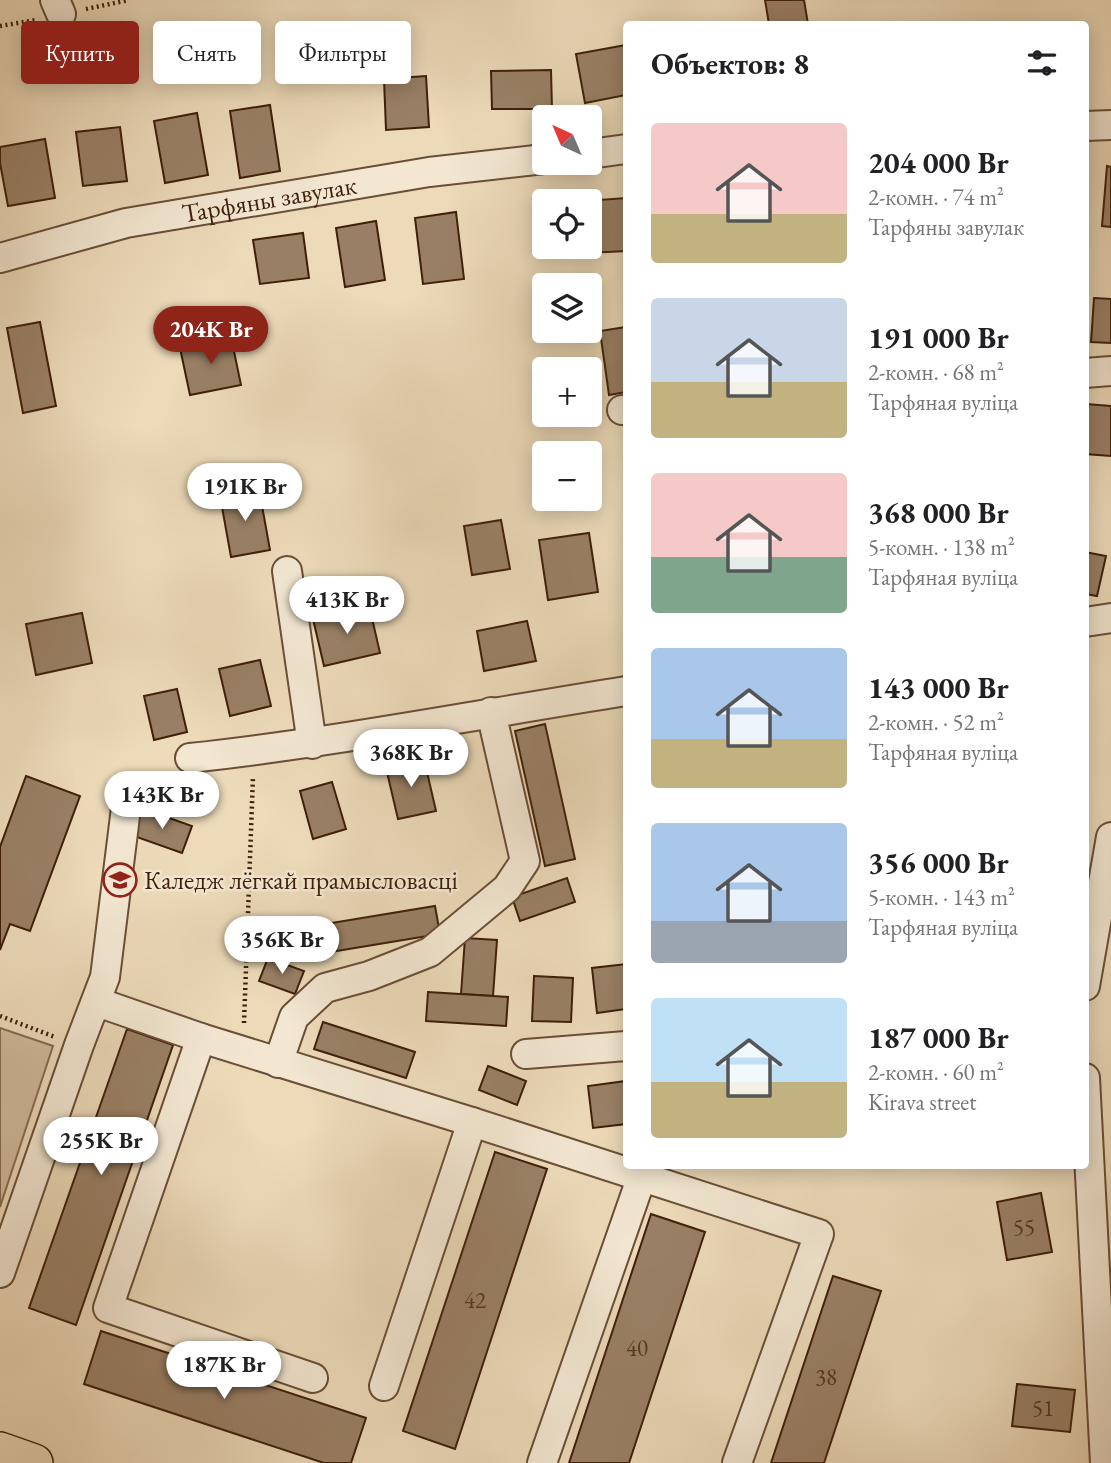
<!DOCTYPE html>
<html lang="ru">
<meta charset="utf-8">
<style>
:root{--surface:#fff;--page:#f2f2f2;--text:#202124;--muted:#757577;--accent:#8f2418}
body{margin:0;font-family:"EB Garamond",serif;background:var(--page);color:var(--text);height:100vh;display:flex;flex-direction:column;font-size:26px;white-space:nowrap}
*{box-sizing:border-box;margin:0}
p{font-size:23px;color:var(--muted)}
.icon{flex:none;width:38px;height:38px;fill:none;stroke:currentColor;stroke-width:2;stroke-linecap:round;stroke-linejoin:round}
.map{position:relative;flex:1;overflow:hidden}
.panel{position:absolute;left:623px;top:21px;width:466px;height:1148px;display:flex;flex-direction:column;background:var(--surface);border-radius:7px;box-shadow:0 4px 18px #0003}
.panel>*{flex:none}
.banner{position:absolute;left:21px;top:21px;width:497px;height:63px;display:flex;gap:14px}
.needle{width:46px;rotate:316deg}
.controls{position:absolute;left:532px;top:105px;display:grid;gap:14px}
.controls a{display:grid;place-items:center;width:70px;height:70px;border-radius:7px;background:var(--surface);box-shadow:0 4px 18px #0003;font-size:35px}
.price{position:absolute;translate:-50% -60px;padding:0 16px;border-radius:24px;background:#fff;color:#222;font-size:23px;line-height:46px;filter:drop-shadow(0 2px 4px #0008)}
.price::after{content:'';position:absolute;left:50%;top:42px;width:21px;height:16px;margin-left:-10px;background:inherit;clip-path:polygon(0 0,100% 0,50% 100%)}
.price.active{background:var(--accent);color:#fff}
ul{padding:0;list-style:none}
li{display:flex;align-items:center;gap:21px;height:175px;padding:0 28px}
li span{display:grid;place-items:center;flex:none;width:196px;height:140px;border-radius:7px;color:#555}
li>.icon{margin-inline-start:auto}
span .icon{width:84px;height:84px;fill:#fffc;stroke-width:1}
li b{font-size:30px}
h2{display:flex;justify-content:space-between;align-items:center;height:84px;padding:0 28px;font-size:30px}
.pill{padding:0 24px;border-radius:7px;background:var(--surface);box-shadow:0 4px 18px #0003;font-size:24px;line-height:63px}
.pill.active{background:var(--accent);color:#fff}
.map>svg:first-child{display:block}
.green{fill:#cfba9b;stroke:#876c52;stroke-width:2}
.building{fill:#998065;stroke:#3f1f0a;stroke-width:2}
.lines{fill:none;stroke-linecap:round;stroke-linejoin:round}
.minor-casing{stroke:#6a4e36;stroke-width:32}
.major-casing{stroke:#3f1f0a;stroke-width:40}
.path{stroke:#3f1f0a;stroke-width:4.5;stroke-dasharray:2 3.5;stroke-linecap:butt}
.minor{stroke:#f3e7d2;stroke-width:28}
.major{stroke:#ecdab9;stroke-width:37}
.labels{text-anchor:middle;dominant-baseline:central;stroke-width:5;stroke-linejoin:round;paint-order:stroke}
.number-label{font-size:23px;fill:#563721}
.street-label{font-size:26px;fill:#3f1f0a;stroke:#f3e7d2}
.poi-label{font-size:26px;fill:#3f1f0a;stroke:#f3e7d2;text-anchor:start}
</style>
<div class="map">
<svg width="1111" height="1463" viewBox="0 0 1111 1463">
<rect width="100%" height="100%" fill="#ecdab9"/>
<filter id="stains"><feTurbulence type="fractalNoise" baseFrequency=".00286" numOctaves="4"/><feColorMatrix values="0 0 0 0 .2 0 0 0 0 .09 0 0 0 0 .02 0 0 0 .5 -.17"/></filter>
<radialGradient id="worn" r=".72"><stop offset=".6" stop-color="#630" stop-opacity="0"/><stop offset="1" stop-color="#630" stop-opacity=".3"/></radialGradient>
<!-- green -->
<polygon class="green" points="0,1028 53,1046 0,1207"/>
<!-- building -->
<g class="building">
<polygon points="765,0 804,0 808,24 769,24"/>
<polygon points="352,24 358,63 301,71 296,32"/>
<polygon points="626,45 626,95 585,103 576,54"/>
<polygon points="551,70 552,109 492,109 491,71"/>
<polygon points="426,76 429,127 386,130 384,79"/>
<polygon points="270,105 280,171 240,178 230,111"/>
<polygon points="197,113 208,175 165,183 154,121"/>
<polygon points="120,127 127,181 83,186 76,132"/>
<polygon points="45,139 55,198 8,206 0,163 0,147"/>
<polygon points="1107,166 1111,167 1111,227 1102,226"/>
<polygon points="626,198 626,251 588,253 590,201 585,201"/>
<polygon points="456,212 464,279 423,284 415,218"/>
<polygon points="376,221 385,280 345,287 336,228"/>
<polygon points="303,233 309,278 260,284 253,240"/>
<polygon points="1094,298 1111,299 1111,343 1091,342"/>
<polygon points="40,322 56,406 23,413 7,328"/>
<polygon points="626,327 626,392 609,395 600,331"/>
<polygon points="231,337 241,385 190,395 180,348"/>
<polygon points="1086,404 1111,406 1111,456 1085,454"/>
<polygon points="259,489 270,550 231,557 220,496"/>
<polygon points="501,520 510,569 472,575 464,526"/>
<polygon points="589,533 598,592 548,600 539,540"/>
<polygon points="1085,552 1106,556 1097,596 1085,594"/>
<polygon points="369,605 380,653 324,666 313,619"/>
<polygon points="82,613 92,663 36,675 26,624"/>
<polygon points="527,621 536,661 484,671 477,631"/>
<polygon points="260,660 271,706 230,716 219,669"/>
<polygon points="177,689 187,732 154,740 144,696"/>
<polygon points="545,724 575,859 545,866 515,731"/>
<polygon points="424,759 436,811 398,819 386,768"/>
<polygon points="26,776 80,796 30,931 10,924 0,950 0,847"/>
<polygon points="332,782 346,829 313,839 300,791"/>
<polygon points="141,808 192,826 182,853 131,835"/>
<polygon points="567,878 575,902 520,921 512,897"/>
<polygon points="435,906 440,934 300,957 295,929"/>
<polygon points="465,938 497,940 493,996 461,994"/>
<polygon points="268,958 304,971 295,994 259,981"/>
<polygon points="626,964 626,1009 597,1013 592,968"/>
<polygon points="534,976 573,978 571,1022 532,1021"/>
<polygon points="428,992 508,997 506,1026 426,1021"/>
<polygon points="323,1022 415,1052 406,1078 314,1049"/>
<polygon points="127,1029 173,1045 76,1325 29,1308"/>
<polygon points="488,1066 526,1081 517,1105 479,1090"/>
<polygon points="626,1081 626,1124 593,1128 588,1086"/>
<polygon points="495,1152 547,1169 455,1449 403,1431"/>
<polygon points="1041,1193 1052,1252 1007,1260 997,1202"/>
<polygon points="651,1214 705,1232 629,1463 569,1463"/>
<polygon points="833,1276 881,1291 824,1463 771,1463"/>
<polygon points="101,1331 366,1418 351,1463 324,1463 84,1384"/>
<polygon points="1017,1384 1075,1390 1070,1432 1012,1426"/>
</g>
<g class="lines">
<defs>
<g id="minor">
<polyline points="55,0 61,14"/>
<polyline points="1085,126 1111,125"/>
<polyline points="590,154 626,149"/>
<path id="s1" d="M0,258L126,223L429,172L544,159"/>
<polyline points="1085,373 1111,371"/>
<polyline points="622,410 626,410"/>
<polyline points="287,571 312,744"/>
<polyline points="1085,622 1111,618"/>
<path d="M190,758C337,742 481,714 626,691"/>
<polyline points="1085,986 1111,837"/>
<polyline points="97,1002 201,1038 108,1308 313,1378"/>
<polyline points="201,1038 472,1122 819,1234 737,1463"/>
<polyline points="526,1054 626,1046"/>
<polyline points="278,1063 294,1017 325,988 369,976 430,952 507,888 525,861 491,712"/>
<polyline points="1085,1078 1105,1463"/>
<polyline points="0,1273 79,1045 105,977 128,792"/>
<polyline points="384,1386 472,1122"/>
<polyline points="542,1463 642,1176"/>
</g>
<polyline id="major" points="0,1451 34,1463"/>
</defs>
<!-- minor casing -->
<use href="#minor" class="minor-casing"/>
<!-- major casing -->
<use href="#major" class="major-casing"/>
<!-- path -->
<g class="path">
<polyline points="86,9 129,0"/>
<polyline points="0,26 36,20"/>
<polyline points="0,1016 55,1037"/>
<polyline points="244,1023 253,776"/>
</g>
<!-- minor -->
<use href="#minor" class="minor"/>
<!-- major -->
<use href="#major" class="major"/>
</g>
<!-- icons -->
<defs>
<symbol id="university-ring" viewBox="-11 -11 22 22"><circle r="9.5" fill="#f3e7d2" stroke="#8f2418" stroke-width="1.5"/><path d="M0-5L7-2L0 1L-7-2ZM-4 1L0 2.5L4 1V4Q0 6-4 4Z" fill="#8f2418"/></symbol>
</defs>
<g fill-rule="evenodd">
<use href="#university-ring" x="101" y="861" width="38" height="38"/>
</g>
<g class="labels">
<!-- number labels -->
<g class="number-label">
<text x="1024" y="1227">55</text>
<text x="475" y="1300">42</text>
<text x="637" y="1348">40</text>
<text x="826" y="1377">38</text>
<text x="1043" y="1408">51</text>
</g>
<!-- street labels -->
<g class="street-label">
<text stroke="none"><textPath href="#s1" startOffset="276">Тарфяны завулак</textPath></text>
</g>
<!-- poi labels -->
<g class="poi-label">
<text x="144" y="880">Каледж лёгкай прамысловасці</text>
</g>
</g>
<rect width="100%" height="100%" filter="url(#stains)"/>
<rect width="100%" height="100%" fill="url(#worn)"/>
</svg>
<div class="controls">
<a><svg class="needle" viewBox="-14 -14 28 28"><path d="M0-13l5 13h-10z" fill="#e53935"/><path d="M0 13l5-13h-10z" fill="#757577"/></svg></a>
<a><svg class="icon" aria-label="locate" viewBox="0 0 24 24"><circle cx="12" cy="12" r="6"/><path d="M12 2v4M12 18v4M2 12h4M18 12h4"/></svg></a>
<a><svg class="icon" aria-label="layers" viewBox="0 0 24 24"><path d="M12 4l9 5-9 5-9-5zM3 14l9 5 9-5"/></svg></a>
<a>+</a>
<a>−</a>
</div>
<b class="price active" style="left:211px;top:366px">204K Br</b>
<b class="price" style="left:245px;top:523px">191K Br</b>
<b class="price" style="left:347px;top:636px">413K Br</b>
<b class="price" style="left:411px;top:789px">368K Br</b>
<b class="price" style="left:162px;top:831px">143K Br</b>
<b class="price" style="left:282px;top:976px">356K Br</b>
<b class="price" style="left:101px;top:1177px">255K Br</b>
<b class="price" style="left:224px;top:1401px">187K Br</b>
<div class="banner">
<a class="pill active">Купить</a>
<a class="pill">Снять</a>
<a class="pill">Фильтры</a>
</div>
<section class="panel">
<h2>Объектов: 8<svg class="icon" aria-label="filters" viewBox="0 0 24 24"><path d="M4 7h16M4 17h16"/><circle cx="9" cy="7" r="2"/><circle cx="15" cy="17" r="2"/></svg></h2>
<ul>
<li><span style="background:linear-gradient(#f6c9c9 65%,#c2b280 0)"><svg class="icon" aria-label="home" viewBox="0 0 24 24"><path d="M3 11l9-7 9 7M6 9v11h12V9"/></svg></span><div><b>204 000 Br</b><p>2-комн. · 74 m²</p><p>Тарфяны завулак</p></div></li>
<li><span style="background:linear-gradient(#c9d6e8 60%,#c2b280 0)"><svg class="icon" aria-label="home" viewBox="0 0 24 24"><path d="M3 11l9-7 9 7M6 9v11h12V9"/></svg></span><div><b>191 000 Br</b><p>2-комн. · 68 m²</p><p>Тарфяная вуліца</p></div></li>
<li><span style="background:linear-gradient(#f6c9c9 60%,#7fa58c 0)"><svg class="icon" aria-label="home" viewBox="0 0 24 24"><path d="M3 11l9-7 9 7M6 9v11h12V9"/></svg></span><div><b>368 000 Br</b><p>5-комн. · 138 m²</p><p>Тарфяная вуліца</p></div></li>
<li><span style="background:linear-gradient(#a9c7e8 65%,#c2b280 0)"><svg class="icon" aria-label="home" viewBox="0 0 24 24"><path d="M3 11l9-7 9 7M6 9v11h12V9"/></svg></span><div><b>143 000 Br</b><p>2-комн. · 52 m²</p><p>Тарфяная вуліца</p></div></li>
<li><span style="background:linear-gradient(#a9c7e8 70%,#9aa5b1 0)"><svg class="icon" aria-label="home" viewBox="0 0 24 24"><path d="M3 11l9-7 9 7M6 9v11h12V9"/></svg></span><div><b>356 000 Br</b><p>5-комн. · 143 m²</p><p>Тарфяная вуліца</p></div></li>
<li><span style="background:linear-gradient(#bfe0f5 60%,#c2b280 0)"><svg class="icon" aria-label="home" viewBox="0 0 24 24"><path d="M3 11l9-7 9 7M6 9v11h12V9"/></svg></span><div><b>187 000 Br</b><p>2-комн. · 60 m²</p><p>Kirava street</p></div></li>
</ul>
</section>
</div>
